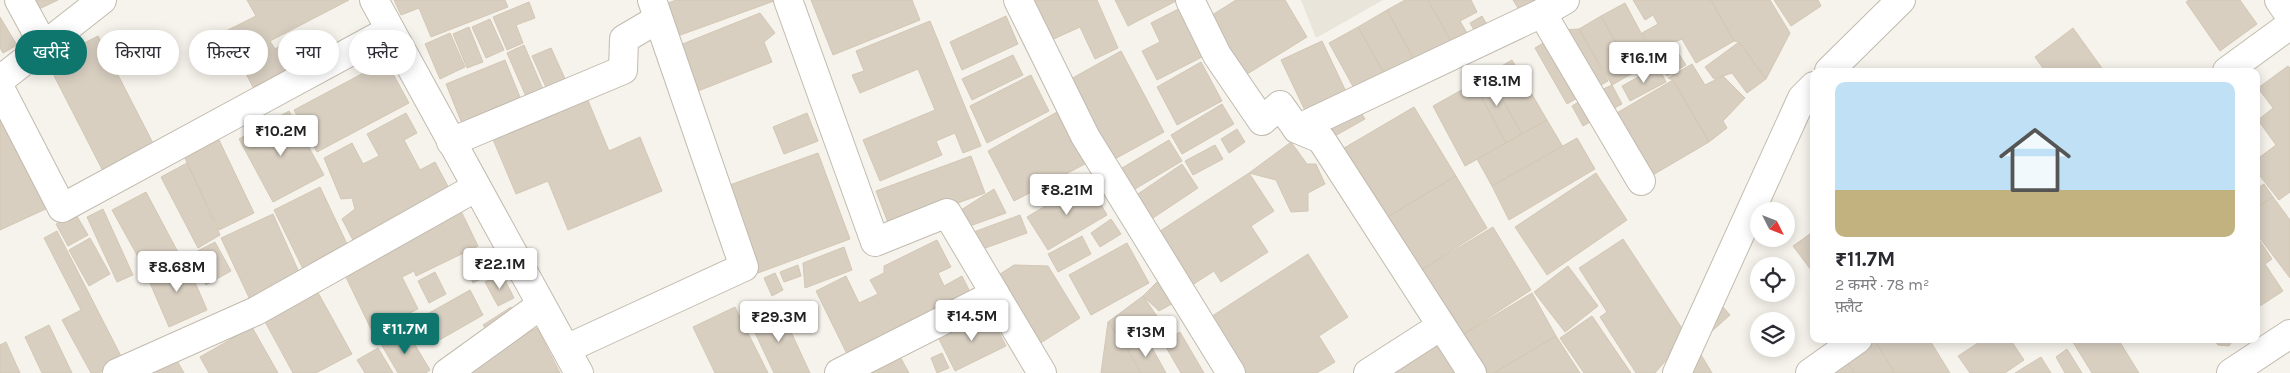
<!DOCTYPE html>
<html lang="hi">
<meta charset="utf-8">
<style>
:root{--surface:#fff;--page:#f2f2f3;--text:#2b2b33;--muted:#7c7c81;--accent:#0f766e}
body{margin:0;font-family:Karla,"Noto Sans Devanagari",sans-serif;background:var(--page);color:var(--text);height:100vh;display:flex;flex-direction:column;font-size:19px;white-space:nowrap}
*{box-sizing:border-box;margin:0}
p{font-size:16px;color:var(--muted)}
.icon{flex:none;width:28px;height:28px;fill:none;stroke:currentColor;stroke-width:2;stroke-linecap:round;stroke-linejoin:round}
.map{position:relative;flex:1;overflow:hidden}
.side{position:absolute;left:1810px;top:68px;width:450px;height:275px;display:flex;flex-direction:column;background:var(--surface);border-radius:10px;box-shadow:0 2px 12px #0003}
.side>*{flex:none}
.top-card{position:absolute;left:15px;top:30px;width:475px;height:45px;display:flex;gap:10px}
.needle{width:32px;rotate:132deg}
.fabs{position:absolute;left:1750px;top:202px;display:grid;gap:10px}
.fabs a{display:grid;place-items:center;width:45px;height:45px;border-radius:50%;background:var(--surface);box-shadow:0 2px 12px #0003;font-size:25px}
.price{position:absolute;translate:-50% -42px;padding:0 11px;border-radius:5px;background:#fff;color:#222;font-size:16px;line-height:32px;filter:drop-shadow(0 1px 2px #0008)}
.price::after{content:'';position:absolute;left:50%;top:30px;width:15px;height:11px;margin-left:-8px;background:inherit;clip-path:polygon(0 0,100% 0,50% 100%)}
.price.selected{background:var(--accent);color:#fff}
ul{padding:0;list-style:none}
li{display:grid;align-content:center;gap:10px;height:265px;padding:0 25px}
li span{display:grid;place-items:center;height:155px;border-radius:10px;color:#555}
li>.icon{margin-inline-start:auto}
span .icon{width:90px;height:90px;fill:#fffc;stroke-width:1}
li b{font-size:21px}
.chip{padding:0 18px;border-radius:22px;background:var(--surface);box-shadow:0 2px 12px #0003;font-size:18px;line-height:45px}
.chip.selected{background:var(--accent);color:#fff}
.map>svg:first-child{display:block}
.residential{fill:#eae5da}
.building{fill:#d8cfc1;stroke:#d3c7b4}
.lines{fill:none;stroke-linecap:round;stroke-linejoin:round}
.street-casing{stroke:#c2bbae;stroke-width:30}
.street{stroke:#fff;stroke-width:28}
</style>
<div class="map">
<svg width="2290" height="373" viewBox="0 0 2290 373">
<rect width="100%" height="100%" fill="#f6f3ec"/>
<!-- residential -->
<polygon class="residential" points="1301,0 1383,0 1316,38"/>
<!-- building -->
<g class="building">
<polygon points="32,0 58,0 37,10"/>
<polygon points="247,0 349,0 270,41 275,49 290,41 303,66 255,91 224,32 256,16"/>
<polygon points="394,0 505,0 508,7 431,37 419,8 401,15"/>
<polygon points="676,0 774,0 774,1 675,37 663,5"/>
<polygon points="811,0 912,0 920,20 833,55"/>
<polygon points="1027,0 1097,0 1118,48 1095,59 1080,27 1047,42"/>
<polygon points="1115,0 1178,0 1128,26"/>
<polygon points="1236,0 1285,0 1307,37 1244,76 1209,17"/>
<polygon points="1405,0 1428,0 1456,50 1420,71 1387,10"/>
<polygon points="1428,0 1471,0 1477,12 1460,21 1473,43 1456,50"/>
<polygon points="1513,0 1534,0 1539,9 1524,18"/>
<polygon points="1633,0 1711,0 1734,41 1696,63 1682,39 1672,43 1686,65 1667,76 1642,33 1658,24 1653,15 1645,20"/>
<polygon points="1711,0 1770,0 1790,33 1766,79 1739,42 1734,41"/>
<polygon points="1774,0 1818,0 1821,6 1791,26"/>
<polygon points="2189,0 2240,0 2257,24 2220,51 2186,2"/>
<polygon points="529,2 535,18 516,25 523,43 507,50 493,17"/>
<polygon points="1625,3 1656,61 1633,73 1601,16"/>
<polygon points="1186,5 1210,53 1157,80 1142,51 1160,42 1151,23"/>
<polygon points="1387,10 1418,67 1389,82 1358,27"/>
<polygon points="760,13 775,33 764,42 772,62 698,91 680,45"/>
<polygon points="1006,16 1018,44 962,70 950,42"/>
<polygon points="1482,16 1491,32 1479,39 1470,23"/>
<polygon points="1601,16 1633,73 1612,85 1579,29"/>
<polygon points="0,17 17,45 3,53 0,48"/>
<polygon points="490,19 504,50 486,58 472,27"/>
<polygon points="930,21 981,146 963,153 955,133 936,141 942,155 880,181 863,140 935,110 918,69 860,93 852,75 864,71 856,51"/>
<polygon points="469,27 483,62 467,68 453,34"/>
<polygon points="1358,27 1389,82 1360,99 1329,43"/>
<polygon points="2073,28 2104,71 2045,71 2035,57"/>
<polygon points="1579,29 1608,81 1594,89 1561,30"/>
<polygon points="450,33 465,67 440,79 425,44"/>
<polygon points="98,36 156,149 105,175 47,62"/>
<polygon points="1551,38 1584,94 1567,104 1535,48"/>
<polygon points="1322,41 1349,98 1308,117 1281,60"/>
<polygon points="1739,42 1766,79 1747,93 1732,73 1714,79 1705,67"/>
<polygon points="524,45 545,94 528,101 507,53"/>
<polygon points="551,48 567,83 548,92 532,56"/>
<polygon points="1121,51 1164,132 1113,160 1069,80"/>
<polygon points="1013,55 1023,75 972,100 962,79"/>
<polygon points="505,60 522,102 463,126 446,84"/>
<polygon points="1512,60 1547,120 1522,134 1488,74"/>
<polygon points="386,61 409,103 317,152 294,110"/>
<polygon points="1201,62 1222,101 1177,125 1157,87"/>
<polygon points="1692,64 1705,85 1723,76 1745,98 1723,121 1727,128 1709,142 1673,80 1668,78"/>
<polygon points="1658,66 1666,82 1630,101 1622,86"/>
<polygon points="2288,66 2290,68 2290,192 2279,200 2256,171 2256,160 2276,145 2258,120 2273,108 2258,88"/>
<polygon points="1486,71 1522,134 1506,143 1474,83 1469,80"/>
<polygon points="1031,75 1049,111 987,143 970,106"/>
<polygon points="1673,80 1709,142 1646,179 1610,117"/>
<polygon points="1474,83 1506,143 1465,166 1433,106"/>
<polygon points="1612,85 1622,104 1607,112 1597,92"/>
<polygon points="584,91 609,151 640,137 662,191 568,230 548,181 516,194 489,130"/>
<polygon points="1585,98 1597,118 1583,126 1572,106"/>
<polygon points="1222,104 1234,124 1182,154 1171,135"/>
<polygon points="1356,105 1365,119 1326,141 1318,127"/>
<polygon points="1414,107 1456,176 1379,222 1339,151"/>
<polygon points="289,111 324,175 273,202 239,139"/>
<polygon points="1057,112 1085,164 1014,201 988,151"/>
<polygon points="406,113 417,133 404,140 420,170 435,162 451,192 355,244 342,219 355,209 352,198 341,199 324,158 352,143 363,164 379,156 367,134"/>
<polygon points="807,113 818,141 784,154 773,127"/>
<polygon points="0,117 50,207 0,230"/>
<polygon points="1547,120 1563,147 1492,186 1477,159"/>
<polygon points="1237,129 1245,142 1229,153 1221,139"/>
<polygon points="218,138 254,213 219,230 183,154"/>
<polygon points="1577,138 1595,169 1509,220 1492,186"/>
<polygon points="1169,140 1182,161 1130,192 1117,171"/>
<polygon points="1291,142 1307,164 1316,164 1325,184 1308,193 1308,211 1291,212 1276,180 1249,173"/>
<polygon points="1215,145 1223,159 1193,175 1185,161"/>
<polygon points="818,153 850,239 758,273 727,186"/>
<polygon points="971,156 985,193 890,228 876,191"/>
<polygon points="187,163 220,235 198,248 161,177"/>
<polygon points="1182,164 1198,188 1147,222 1132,198"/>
<polygon points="1249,173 1274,211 1251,226 1268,252 1221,282 1214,271 1189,287 1154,235"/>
<polygon points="1596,173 1627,220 1547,275 1515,227"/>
<polygon points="1456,176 1487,228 1413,275 1379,222"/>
<polygon points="1087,181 1107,215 1048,250 1027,217"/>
<polygon points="2264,184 2273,197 2256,208 2256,189"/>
<polygon points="320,187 347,244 317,259 318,269 306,275 274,210"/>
<polygon points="994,189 1006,213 967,227 961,210"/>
<polygon points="146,192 180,256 147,273 112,210"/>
<polygon points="2273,197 2290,220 2290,278 2256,233 2256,208"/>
<polygon points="103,209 133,275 117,282 87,217"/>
<polygon points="461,211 478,246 416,276 414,271 402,277 418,309 372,331 342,269"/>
<polygon points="75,213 88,235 68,246 56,224"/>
<polygon points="273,214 303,281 252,304 221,238"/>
<polygon points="1020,215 1027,233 977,251 971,233"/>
<polygon points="1111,219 1121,234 1100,247 1091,233"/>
<polygon points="1493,227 1531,290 1459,337 1413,275"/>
<polygon points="57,231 123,360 99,373 91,373 62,320 81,310 44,238"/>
<polygon points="1814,231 1814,274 1793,246"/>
<polygon points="2256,235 2272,259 2265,264 2283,291 2257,308"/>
<polygon points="1082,236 1091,254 1058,272 1048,254"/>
<polygon points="90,238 110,274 89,286 69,250"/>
<polygon points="1623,239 1687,336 1655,373 1636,373 1600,317 1607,312 1579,268"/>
<polygon points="937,240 951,267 938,273 944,286 962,276 971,294 848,356 816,291 846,276 859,303 878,294 870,280 884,273 884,266"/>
<polygon points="215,242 231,271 206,285 190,255"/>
<polygon points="1127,243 1149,283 1091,315 1069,275"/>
<polygon points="844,247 852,270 805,288 803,263"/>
<polygon points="486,252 496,271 473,283 464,264"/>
<polygon points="1308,254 1348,317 1319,336 1335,362 1317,373 1240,373 1206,320"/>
<polygon points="185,259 207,310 169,327 147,276"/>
<polygon points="798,265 801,276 784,282 780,272"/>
<polygon points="1014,265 1048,266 1080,318 1039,344 997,276"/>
<polygon points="1568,266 1598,306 1565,332 1534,292"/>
<polygon points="435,272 446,294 429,303 418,281"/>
<polygon points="775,273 783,290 772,296 764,278"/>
<polygon points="502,274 514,298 498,306 485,282"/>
<polygon points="1163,276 1177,301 1159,311 1143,296"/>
<polygon points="316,289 352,354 316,373 293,373 263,318"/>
<polygon points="470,290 483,315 436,342 422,317"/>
<polygon points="1532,293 1556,336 1494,373 1481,373 1459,337"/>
<polygon points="1143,296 1163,325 1128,351 1108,322"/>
<polygon points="1714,297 1730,315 1701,341"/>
<polygon points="779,306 810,373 774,373 749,320"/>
<polygon points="511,307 517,318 490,335 483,325"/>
<polygon points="735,307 768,373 715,373 693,327"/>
<polygon points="989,312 1006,346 955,371 938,337"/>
<polygon points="1592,316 1631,373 1584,373 1560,338"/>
<polygon points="1108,322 1128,351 1141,373 1101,373"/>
<polygon points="49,325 72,373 42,373 25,337"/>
<polygon points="252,327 278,373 209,373 200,357"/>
<polygon points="537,328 560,373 464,373 461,368"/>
<polygon points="406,330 430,370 426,373 398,373 381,344"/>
<polygon points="1180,332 1204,373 1181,373 1163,342"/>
<polygon points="1435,333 1461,373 1377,373"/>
<polygon points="1556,336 1580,373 1494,373"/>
<polygon points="1146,337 1166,373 1141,373 1128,351"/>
<polygon points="1874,339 1895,373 1854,373 1844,357"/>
<polygon points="1874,339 1929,339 1950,373 1895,373"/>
<polygon points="1975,339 2010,339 2024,360 2005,373 1970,373 1958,356 1978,343"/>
<polygon points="2071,339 2118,339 2139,373 2092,373"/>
<polygon points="2213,339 2234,339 2229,346 2218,345"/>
<polygon points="6,342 20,373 0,373 0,345"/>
<polygon points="1694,343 1712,373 1681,373"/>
<polygon points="378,348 393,373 365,373 357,360"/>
<polygon points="2067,349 2082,373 2065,373 2056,357"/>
<polygon points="897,351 909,373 854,373"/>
<polygon points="942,353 949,368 937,373 931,358"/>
<polygon points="175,357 184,373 146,373"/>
<polygon points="1844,357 1854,373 1823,373"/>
<polygon points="2041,357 2051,373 2015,373"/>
</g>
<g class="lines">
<defs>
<g id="street">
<polyline points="19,0 43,44"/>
<polyline points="374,0 579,373"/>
<polyline points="788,0 875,242 947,213 1042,373"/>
<polyline points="1018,0 1085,136 1231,373"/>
<polyline points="1190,0 1217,55 1262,121 1280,105 1297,129"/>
<polyline points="2279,0 2290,16"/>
<polyline points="1542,13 1641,181"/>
<polyline points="1829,71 1901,0"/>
<polyline points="2227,71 2290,25"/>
<polyline points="0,80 102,0"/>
<polyline points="0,88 62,208 390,30"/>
<polyline points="451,142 623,70 624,39 658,19"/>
<polyline points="566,349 744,267 652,0"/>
<polyline points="117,373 256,311 475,188"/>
<polyline points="447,373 541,305"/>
<polyline points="839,373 995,294"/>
<polyline points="1368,373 1441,326"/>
<polyline points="1472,373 1321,139 1297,129 1542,13 1565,0"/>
<polyline points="1677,373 1802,98 1814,86"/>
<polyline points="1810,373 1858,339"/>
<polyline points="2231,373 2290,334"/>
</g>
</defs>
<!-- street casing -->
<use href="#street" class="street-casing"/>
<!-- street -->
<use href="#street" class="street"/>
</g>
</svg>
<div class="fabs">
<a><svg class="needle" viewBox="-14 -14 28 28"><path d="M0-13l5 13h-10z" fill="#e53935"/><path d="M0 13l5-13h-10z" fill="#7c7c81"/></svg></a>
<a><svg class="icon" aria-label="locate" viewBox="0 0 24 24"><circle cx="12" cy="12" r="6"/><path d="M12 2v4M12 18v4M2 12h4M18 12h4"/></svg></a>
<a><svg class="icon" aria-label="layers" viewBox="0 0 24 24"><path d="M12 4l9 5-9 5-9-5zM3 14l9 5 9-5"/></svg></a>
</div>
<b class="price" style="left:1644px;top:84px">₹16.1M</b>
<b class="price" style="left:1497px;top:107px">₹18.1M</b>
<b class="price" style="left:281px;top:157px">₹10.2M</b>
<b class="price" style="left:1067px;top:216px">₹8.21M</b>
<b class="price" style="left:500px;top:290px">₹22.1M</b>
<b class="price" style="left:177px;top:293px">₹8.68M</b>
<b class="price" style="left:972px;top:342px">₹14.5M</b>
<b class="price" style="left:779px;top:343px">₹29.3M</b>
<b class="price selected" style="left:405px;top:355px">₹11.7M</b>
<b class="price" style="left:1146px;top:358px">₹13M</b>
<div class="top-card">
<a class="chip selected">खरीदें</a>
<a class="chip">किराया</a>
<a class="chip">फ़िल्टर</a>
<a class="chip">नया</a>
<a class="chip">फ़्लैट</a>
</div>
<section class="side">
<ul>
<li><span style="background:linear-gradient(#bfe0f5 70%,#c2b280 0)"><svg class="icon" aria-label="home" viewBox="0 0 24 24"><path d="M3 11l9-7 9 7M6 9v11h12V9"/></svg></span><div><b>₹11.7M</b><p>2 कमरे · 78 m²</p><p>फ़्लैट</p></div></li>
</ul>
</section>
</div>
